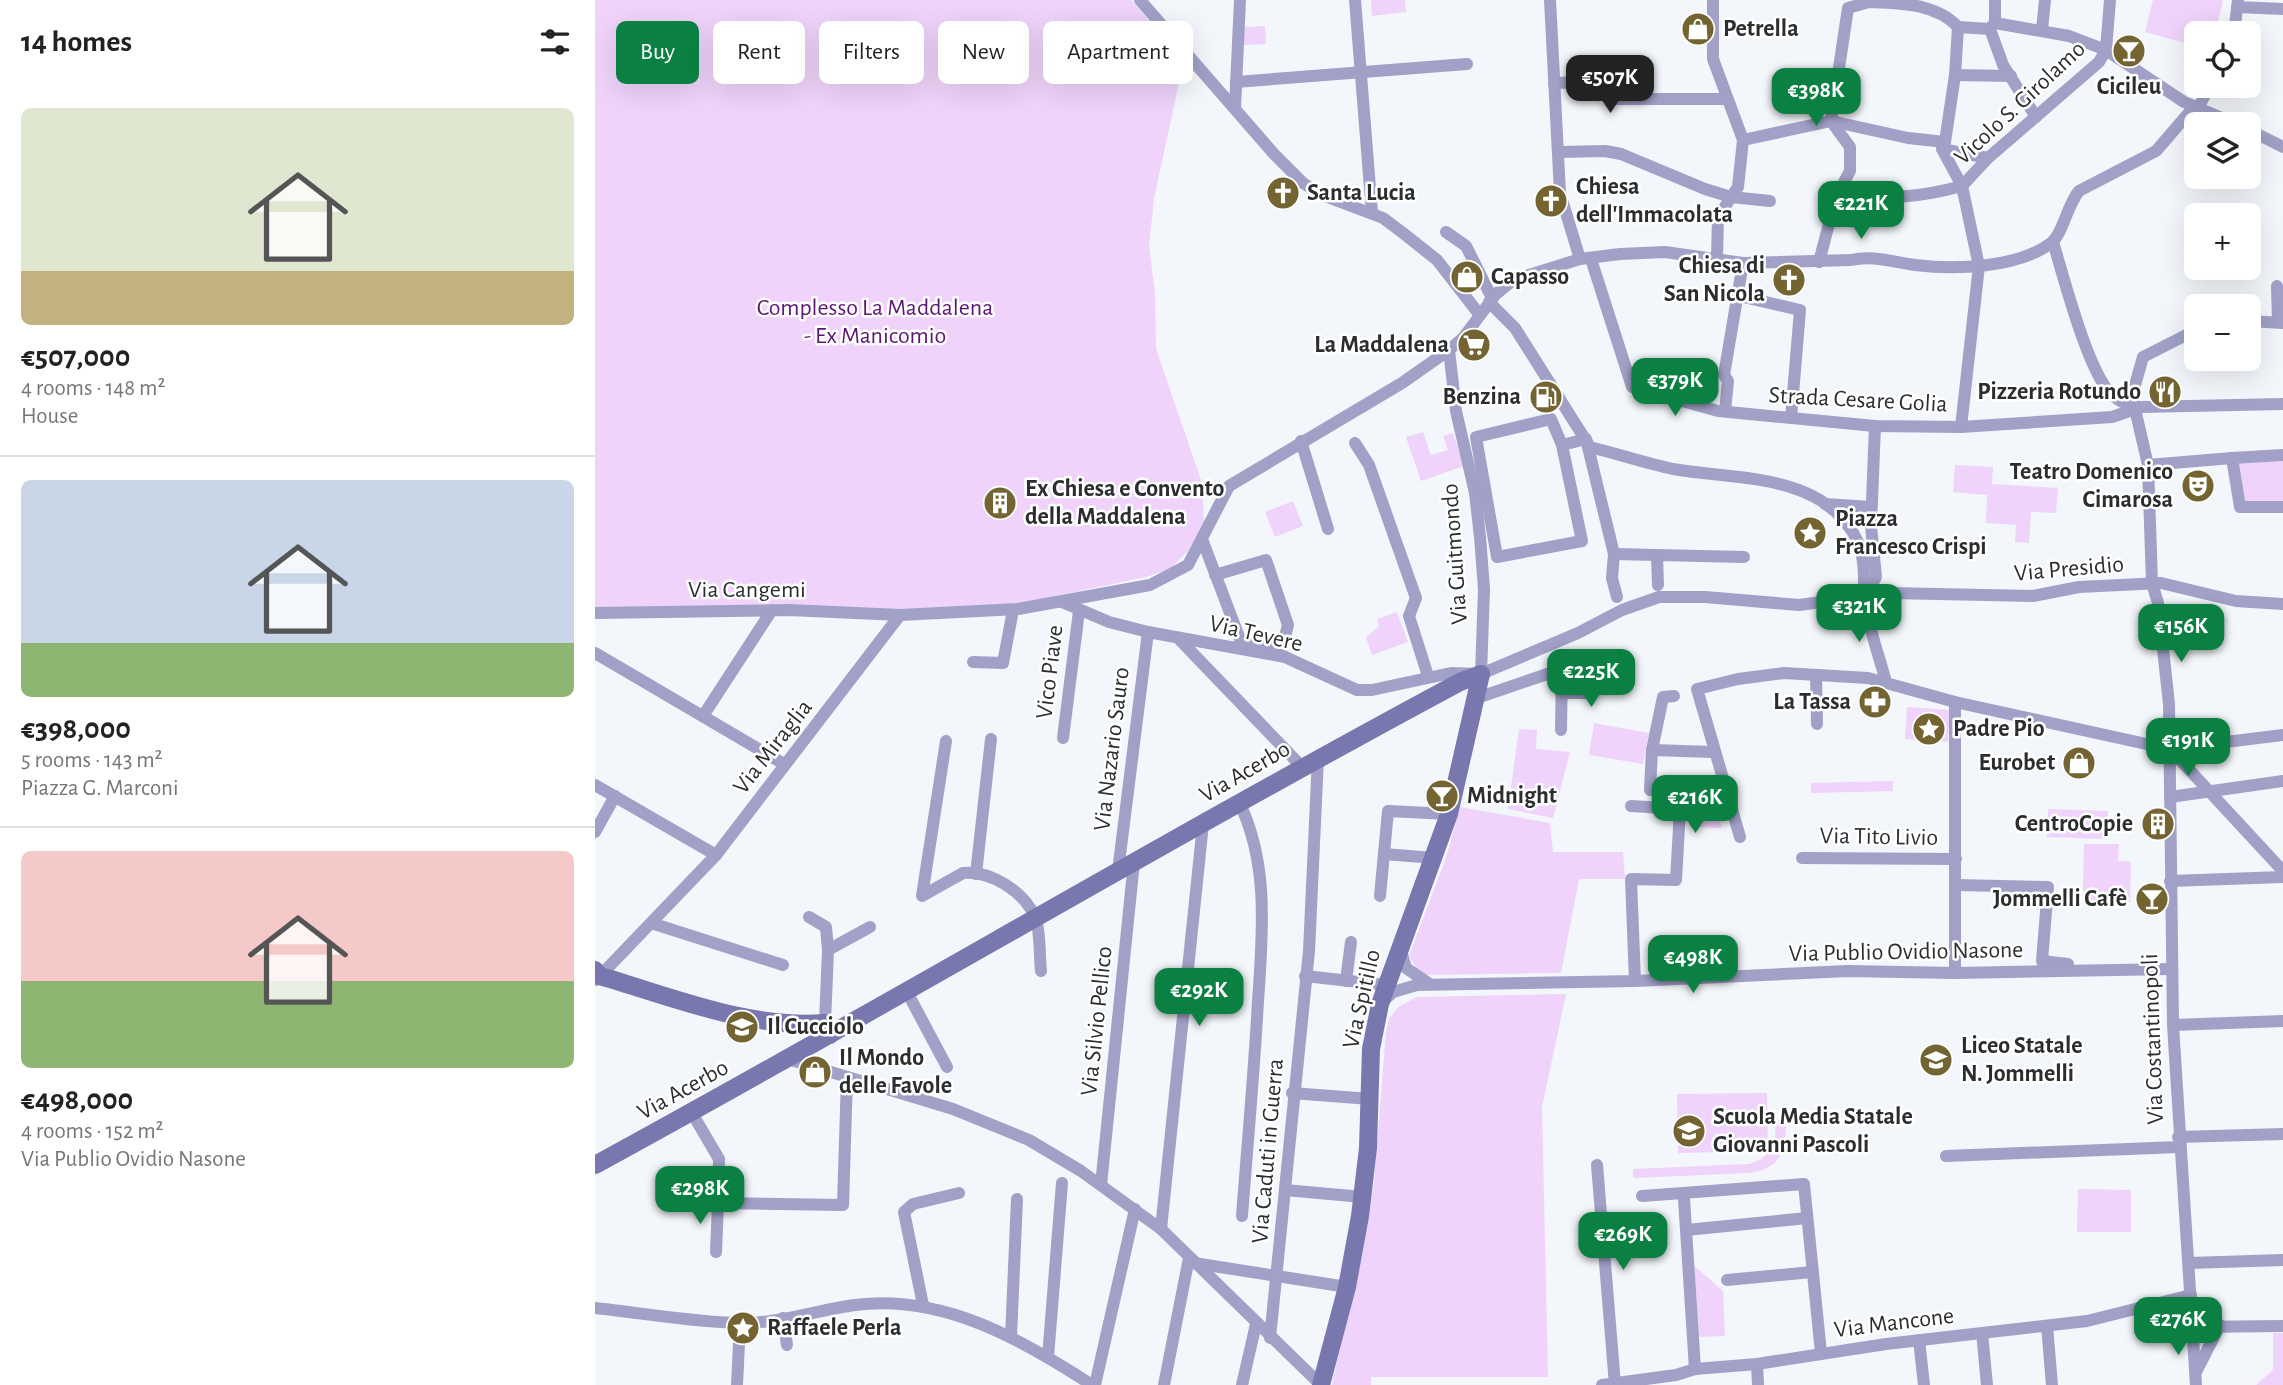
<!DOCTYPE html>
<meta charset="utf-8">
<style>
:root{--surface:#fff;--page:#f2f2f2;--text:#222;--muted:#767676;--line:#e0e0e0;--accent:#0b8043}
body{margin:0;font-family:"Alegreya Sans",sans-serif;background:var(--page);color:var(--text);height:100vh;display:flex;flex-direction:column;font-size:26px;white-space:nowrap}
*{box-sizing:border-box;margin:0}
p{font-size:23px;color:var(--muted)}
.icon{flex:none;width:38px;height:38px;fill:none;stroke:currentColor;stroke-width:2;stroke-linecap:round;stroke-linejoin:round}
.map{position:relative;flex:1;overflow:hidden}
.sheet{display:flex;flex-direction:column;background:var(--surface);width:595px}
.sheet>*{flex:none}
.guide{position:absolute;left:21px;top:21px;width:665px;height:63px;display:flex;gap:14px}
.buttons{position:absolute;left:1589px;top:21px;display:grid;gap:14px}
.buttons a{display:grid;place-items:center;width:77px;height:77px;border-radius:10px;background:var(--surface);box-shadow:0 7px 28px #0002;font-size:35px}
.price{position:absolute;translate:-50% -60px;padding:0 16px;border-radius:14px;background:var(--accent);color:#fff;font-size:23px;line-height:46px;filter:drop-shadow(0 2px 4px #0008)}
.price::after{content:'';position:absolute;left:50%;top:42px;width:21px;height:16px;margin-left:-10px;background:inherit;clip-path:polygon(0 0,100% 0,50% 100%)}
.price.on{background:#222;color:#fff}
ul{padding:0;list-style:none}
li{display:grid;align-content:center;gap:14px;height:371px;padding:0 21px}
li+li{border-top:2px solid var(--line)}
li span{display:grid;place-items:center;height:217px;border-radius:10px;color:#555}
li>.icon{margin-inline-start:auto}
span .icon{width:126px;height:126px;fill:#fffc;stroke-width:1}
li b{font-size:30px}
h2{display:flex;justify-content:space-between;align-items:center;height:84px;padding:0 21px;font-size:30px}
.pill{padding:0 24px;border-radius:10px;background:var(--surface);box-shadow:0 7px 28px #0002;font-size:24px;line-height:63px}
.pill.on{background:var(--accent);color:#fff}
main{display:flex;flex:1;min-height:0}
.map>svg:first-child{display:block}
.green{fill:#efd3fa}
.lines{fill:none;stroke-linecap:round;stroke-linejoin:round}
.street{stroke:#a1a1c7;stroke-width:12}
.secondary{stroke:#7978ae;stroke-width:18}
.labels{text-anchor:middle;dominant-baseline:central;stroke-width:5;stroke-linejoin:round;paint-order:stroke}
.poi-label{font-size:24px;font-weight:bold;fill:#2b2d2e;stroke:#fff;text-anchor:start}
.street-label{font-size:24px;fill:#2b2d2e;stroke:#fff}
.park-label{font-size:24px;fill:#5b1671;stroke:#fff}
</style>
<main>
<section class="sheet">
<h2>14 homes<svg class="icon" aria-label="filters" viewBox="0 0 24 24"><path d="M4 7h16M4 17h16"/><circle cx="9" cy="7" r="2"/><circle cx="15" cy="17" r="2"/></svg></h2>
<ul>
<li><span style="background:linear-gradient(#dfe7d0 75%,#c2b280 0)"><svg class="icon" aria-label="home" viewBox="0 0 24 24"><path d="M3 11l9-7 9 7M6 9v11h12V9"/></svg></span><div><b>€507,000</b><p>4 rooms · 148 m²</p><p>House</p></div></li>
<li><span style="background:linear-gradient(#c9d6e8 75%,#8fb573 0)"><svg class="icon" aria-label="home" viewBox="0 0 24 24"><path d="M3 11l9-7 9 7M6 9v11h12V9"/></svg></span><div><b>€398,000</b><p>5 rooms · 143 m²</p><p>Piazza G. Marconi</p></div></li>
<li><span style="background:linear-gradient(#f6c9c9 60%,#8fb573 0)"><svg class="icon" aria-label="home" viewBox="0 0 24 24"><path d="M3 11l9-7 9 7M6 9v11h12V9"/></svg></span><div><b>€498,000</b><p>4 rooms · 152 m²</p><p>Via Publio Ovidio Nasone</p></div></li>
</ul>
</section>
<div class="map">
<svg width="1688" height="1385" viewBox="0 0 1688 1385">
<rect width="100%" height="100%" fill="#f3f6fa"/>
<!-- green -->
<g class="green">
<polygon points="0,0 536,0 596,69 584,83 559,198 554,246 560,294 561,349 607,483 609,521 593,551 575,569 551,577 418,605 356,610 0,608"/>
<polygon points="776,0 810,0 811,12 777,16"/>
<polygon points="1558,0 1628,0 1621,33 1601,33 1601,46 1550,32"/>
<polygon points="670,26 671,44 649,45 649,27"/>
<polygon points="828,432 836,455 853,450 848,436 858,433 869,466 826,481 811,437"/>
<polygon points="1688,458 1688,505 1647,505 1640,462"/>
<polygon points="1360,465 1398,467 1397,484 1463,488 1461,513 1436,512 1434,543 1420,542 1421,525 1391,523 1392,495 1358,492"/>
<polygon points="698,501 708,526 680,537 670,512"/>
<polygon points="802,612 813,642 777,655 771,638 784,626 782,619"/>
<polygon points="1312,707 1355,710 1353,742 1310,739"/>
<polygon points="999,723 1054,733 1048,764 994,755"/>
<polygon points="924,729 942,730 941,749 975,752 958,818 913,809"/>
<polygon points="1298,781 1298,791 1216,793 1216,783"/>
<polygon points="1118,801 1127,828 1095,827 1093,808"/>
<polygon points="865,807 955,823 958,852 1028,852 1030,879 984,879 966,973 826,975 814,956 852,855"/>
<polygon points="1453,809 1513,811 1512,839 1452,837"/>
<polygon points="1489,844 1524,844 1523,861 1536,862 1535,902 1496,901 1496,892 1488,892"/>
<polygon points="971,994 947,1107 953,1377 776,1377 776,1385 737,1385 779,1183 791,1031 794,1019 803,1007 822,997"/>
<polygon points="1172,1093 1173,1151 1083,1153 1082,1094"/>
<path d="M1181,1120H1191C1191,1149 1188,1168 1154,1173L1038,1178V1169L1154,1164L1165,1160L1179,1148Z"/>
<polygon points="1483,1189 1536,1190 1536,1232 1482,1232"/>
<polygon points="1098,1265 1128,1291 1130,1336 1103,1337"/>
<polygon points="1678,1333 1688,1333 1688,1385 1661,1385 1678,1370"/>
</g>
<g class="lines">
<!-- street -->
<g class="street">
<polyline points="545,0 679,154 708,183 727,195 788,218 808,233 842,260 884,314"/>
<polyline points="760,0 777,213"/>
<polyline points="955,0 965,193 985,259"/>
<polyline points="1118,0 1118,59 1148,140 1143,187 1123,217 1122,258"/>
<path d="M1274,2C1304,3 1341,3 1363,27L1360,75L1350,142L1313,138L1236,121L1253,8Z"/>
<polyline points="1642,7 1688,9"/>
<polyline points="1400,23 1474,36 1511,50 1589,102 1641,124"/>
<polyline points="1363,27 1395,29"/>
<polyline points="1395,28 1400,23 1400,0"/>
<polyline points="1395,29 1408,65 1441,117"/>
<polyline points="1447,30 1450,0"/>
<polyline points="1639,33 1643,0"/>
<polyline points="1360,75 1416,76"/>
<polyline points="641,82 872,64"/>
<polyline points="959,83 1019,81 1020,99 1131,99"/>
<polyline points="640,108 645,0"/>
<polyline points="1603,108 1615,86"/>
<polyline points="1654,130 1688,147"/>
<polyline points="1148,140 1236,121 1255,147 1255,171 1241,197 1224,262"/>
<polyline points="1347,149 1393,158"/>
<polyline points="964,152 1010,151 1026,154 1110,189 1136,197 1175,201"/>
<path d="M1247,189C1289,202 1326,197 1367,186L1347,149L1350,142"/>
<polyline points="851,232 871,246 897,298"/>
<path d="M1458,242C1469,278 1492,369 1516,394C1522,400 1531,404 1539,408"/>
<polyline points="996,259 1037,387 1123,411 1280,426 1366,427 1517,417 1546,407 1688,404"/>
<polyline points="1682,286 1683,322"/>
<polyline points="1144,296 1205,310 1196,418"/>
<path d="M894,302L920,328L995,447C1023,454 1050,463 1078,469C1141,480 1230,472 1263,542C1271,562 1268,580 1270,600C1273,627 1284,655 1291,682"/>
<polyline points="1654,321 1688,323"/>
<polyline points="854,350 861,411 880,493 885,537 889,589 886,674"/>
<polyline points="1130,411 1133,381 1129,375 1148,263"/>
<polyline points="1366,427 1384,266 1367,186 1393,158 1504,62 1511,50 1515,0"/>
<polyline points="706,441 733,529"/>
<polyline points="760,443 774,465 821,598 814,616 833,676"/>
<polyline points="967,445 956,419 881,437 902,557 987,541 967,445 991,439 1019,554 1017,578 1022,597"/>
<polyline points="1688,455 1637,458 1645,507 1688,507"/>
<polyline points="1553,465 1637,458"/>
<polyline points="1230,504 1276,507"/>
<polyline points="607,539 646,642 687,648 693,625 671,560 620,575"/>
<polyline points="1019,554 1149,557"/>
<polyline points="1062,555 1063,585"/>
<polyline points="1271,595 1281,577 1276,526 1280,426"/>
<polyline points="467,602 514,622 553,632 690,657 762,690 777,690 856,673 886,674 983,633 1027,610 1064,597 1110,597 1204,605 1295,593 1438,596 1484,587 1566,583 1641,601 1688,604"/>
<path d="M0,613L194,610L305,615L423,609L555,585L593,565L634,486L807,383L854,350L868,338L901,294L918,280L985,259L1025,254L1070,252L1148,263L1256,260C1278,255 1298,262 1320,265C1360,270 1423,268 1456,243C1468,234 1472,205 1484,191L1561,151L1599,107"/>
<polyline points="584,639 707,767"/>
<polyline points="0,653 189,764"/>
<polyline points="378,662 408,663 418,610"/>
<polyline points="1221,675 1222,724"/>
<polyline points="966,693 991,693 999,679"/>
<polyline points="879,699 967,669 966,730"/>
<polyline points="108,716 177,610"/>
<polyline points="468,738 484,611"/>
<path d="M351,741L327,896L368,873C396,870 429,892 440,917C446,931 444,955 446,971"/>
<polyline points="1575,749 1688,871"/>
<polyline points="1057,750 1068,697 1079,696"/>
<polyline points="0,785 121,855"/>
<polyline points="1055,790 1057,750 1118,752"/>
<polyline points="1575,797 1688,781"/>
<path d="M644,802C677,869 666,946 662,1018C658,1084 652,1150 647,1216"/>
<polyline points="1036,806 1085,809 1081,880 1036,879 1040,981"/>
<polyline points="0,832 20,796"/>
<polyline points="1145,837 1102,689 1143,679 1189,673 1273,678 1360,702 1574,749 1688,735"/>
<polyline points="789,854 839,858"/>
<polyline points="1207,858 1361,859"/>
<polyline points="523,871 553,632"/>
<polyline points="381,874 396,739"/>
<polyline points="1575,881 1688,877"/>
<polyline points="1361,885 1453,887 1447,961 1473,964"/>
<polyline points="785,896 793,811 854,814"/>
<polyline points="214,917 231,927 233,950 230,1023"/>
<polyline points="56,923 188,965"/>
<polyline points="805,948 811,968 833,983"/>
<polyline points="233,950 275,927"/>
<polyline points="1360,973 1360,702"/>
<polyline points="710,976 791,985"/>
<polyline points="1,980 121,855 305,615"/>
<polyline points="751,981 756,942"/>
<polyline points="312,992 352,1067"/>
<polyline points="787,1002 798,992 822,985 1040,981 1253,971 1360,973 1576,969"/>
<polyline points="1578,1025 1688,1021"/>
<polyline points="193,1059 358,1109 434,1140 486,1171 566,1229 726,1385"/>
<polyline points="697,1093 775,1099"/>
<polyline points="97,1113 124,1159 123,1203 248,1205 252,1077"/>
<polyline points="1583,1137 1688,1134"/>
<polyline points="1351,1156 1584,1147"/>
<polyline points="1002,1165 1020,1385"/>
<polyline points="506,1185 539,862"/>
<polyline points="690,1190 768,1197"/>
<polyline points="1047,1196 1209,1184 1226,1353"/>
<polyline points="1089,1199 1100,1369"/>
<polyline points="566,1229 608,824"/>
<polyline points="1091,1230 1212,1218"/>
<polyline points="121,1252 123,1203"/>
<polyline points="599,1263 752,1287"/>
<polyline points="1594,1263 1688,1260"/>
<polyline points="1132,1280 1217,1272"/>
<polyline points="328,1305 309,1212 318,1204 364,1193"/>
<path d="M0,1308C47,1313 96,1322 144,1323C182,1324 222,1310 260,1305C348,1294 426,1339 497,1385"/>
<polyline points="188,1318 192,1345"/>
<polyline points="1452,1326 1457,1385"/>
<polyline points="1597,1327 1688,1326"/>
<polyline points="1387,1333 1392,1385"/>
<polyline points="416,1337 422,1199"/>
<polyline points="675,1338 714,951 723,758"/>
<polyline points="1324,1340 1329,1385"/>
<polyline points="453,1357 467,1183"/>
<polyline points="1162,1364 1163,1385"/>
<polyline points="1601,1372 1625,1325"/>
<polyline points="142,1385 145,1323"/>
<polyline points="500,1385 540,1209"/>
<polyline points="569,1385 594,1258"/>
<polyline points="647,1385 661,1324"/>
<polyline points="1007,1385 1081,1375 1100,1369 1162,1364 1291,1344 1492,1321 1596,1295"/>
<polyline points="1601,1385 1578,1025 1574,704 1563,603 1557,583 1553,465 1537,396 1548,357 1601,330"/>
</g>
<!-- secondary -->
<g class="secondary">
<path d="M0,970L5,976C78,997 153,1029 230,1023L235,1035"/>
<path d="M0,1165C290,1007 574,838 865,682L886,674"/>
<polyline points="726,1385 752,1287 765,1216 773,1148 776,1049 785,1004 854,814 886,674"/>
</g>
</g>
<!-- icons -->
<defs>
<symbol id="shop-disc" viewBox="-11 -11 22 22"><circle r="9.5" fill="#736432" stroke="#fff"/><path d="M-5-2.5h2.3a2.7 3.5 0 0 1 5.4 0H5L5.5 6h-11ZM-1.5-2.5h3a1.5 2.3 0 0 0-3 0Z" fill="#fff"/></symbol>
<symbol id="bar-disc" viewBox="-11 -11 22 22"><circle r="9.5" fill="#736432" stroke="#fff"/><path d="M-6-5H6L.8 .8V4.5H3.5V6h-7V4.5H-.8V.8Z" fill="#fff"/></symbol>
<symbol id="church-disc" viewBox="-11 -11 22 22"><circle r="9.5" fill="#736432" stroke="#fff"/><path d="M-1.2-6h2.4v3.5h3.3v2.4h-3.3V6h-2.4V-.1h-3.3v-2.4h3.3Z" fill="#fff"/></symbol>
<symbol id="supermarket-disc" viewBox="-11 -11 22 22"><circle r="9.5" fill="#736432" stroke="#fff"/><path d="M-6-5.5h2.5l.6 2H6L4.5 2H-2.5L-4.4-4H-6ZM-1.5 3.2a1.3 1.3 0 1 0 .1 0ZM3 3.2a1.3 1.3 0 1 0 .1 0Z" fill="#fff"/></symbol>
<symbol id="restaurant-disc" viewBox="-11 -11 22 22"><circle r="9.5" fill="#736432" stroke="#fff"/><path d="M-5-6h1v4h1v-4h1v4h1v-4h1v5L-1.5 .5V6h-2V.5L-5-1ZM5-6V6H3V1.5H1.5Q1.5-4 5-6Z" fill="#fff"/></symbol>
<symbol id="fuel-disc" viewBox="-11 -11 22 22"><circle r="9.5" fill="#736432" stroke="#fff"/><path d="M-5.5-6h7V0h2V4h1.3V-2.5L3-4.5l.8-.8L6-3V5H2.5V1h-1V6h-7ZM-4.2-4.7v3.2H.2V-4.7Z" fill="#fff"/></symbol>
<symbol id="theatre-disc" viewBox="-11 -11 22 22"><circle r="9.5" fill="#736432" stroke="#fff"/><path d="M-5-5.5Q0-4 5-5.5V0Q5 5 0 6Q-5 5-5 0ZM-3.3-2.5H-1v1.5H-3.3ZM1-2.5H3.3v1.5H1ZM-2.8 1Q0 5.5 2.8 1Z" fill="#fff"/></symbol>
<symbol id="building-disc" viewBox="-11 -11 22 22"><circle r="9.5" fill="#736432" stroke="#fff"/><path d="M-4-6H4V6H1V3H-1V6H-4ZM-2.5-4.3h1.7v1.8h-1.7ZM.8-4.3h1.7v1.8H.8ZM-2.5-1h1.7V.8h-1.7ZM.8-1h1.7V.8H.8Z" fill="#fff"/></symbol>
<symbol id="sight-disc" viewBox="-11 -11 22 22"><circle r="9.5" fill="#736432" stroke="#fff"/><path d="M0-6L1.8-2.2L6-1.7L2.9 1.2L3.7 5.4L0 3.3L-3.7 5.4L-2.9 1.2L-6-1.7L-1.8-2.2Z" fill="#fff"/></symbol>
<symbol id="pharmacy-disc" viewBox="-11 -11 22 22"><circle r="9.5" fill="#736432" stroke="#fff"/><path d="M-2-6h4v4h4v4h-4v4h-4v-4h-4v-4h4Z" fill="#fff"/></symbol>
<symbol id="school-disc" viewBox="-11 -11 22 22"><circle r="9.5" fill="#736432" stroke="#fff"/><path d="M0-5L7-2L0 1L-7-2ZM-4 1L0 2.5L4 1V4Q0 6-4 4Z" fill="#fff"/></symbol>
</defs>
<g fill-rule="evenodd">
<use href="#shop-disc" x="1084" y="10" width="38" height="38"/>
<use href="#bar-disc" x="1515" y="32" width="38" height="38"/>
<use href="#church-disc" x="669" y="174" width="38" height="38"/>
<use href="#church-disc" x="937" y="182" width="38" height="38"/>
<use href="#shop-disc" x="853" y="258" width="38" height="38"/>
<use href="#church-disc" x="1175" y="261" width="38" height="38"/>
<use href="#supermarket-disc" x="860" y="326" width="38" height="38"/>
<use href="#restaurant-disc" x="1551" y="373" width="38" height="38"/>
<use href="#fuel-disc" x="932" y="378" width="38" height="38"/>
<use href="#theatre-disc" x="1584" y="467" width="38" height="38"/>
<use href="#building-disc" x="386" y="484" width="38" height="38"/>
<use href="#sight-disc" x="1196" y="514" width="38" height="38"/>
<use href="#pharmacy-disc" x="1261" y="683" width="38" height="38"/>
<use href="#sight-disc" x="1315" y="710" width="38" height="38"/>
<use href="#shop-disc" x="1465" y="744" width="38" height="38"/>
<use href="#bar-disc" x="828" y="777" width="38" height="38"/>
<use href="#building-disc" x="1544" y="805" width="38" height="38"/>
<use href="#bar-disc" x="1538" y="880" width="38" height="38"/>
<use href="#school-disc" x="128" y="1008" width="38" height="38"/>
<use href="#school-disc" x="1322" y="1041" width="38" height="38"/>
<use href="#shop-disc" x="201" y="1053" width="38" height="38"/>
<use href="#school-disc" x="1075" y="1112" width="38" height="38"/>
<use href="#sight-disc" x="129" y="1309" width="38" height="38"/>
</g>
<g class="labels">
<!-- poi labels -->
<g class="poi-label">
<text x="1128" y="29">Petrella</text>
<text x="1534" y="87" text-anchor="middle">Cicileu</text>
<text x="981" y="187">Chiesa<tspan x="981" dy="28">dell'Immacolata</tspan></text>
<text x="712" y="193">Santa Lucia</text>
<text x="1170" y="266" text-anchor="end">Chiesa di<tspan x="1170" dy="28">San Nicola</tspan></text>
<text x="896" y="277">Capasso</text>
<text x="854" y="345" text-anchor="end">La Maddalena</text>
<text x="1546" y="392" text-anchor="end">Pizzeria Rotundo</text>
<text x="926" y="397" text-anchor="end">Benzina</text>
<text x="1578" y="472" text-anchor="end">Teatro Domenico<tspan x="1578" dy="28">Cimarosa</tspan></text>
<text x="430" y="489">Ex Chiesa e Convento<tspan x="430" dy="28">della Maddalena</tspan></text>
<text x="1240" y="519">Piazza<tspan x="1240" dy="28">Francesco Crispi</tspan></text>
<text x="1256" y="702" text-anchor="end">La Tassa</text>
<text x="1358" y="729">Padre Pio</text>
<text x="1460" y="763" text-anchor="end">Eurobet</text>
<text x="872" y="796">Midnight</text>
<text x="1538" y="824" text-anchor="end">CentroCopie</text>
<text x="1532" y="899" text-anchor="end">Jommelli Cafè</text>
<text x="172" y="1027">Il Cucciolo</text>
<text x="1366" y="1046">Liceo Statale<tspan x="1366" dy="28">N. Jommelli</tspan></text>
<text x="244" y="1058">Il Mondo<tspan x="244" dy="28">delle Favole</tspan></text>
<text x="1118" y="1117">Scuola Media Statale<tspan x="1118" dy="28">Giovanni Pascoli</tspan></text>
<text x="172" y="1328">Raffaele Perla</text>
</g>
<!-- street labels -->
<g class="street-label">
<text transform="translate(1425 103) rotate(-43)">Vicolo S. Girolamo</text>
<text transform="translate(1263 400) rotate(3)">Strada Cesare Golia</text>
<text transform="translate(860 554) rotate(-94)">Via Guitmondo</text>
<text transform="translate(1474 569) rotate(-5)">Via Presidio</text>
<text x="152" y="590">Via Cangemi</text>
<text transform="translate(661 634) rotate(13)">Via Tevere</text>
<text transform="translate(455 672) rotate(-83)">Vico Piave</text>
<text transform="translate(178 747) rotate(-52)">Via Miraglia</text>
<text transform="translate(517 749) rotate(-83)">Via Nazario Sauro</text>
<text transform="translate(650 772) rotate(-30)">Via Acerbo</text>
<text transform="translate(1284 837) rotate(1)">Via Tito Livio</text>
<text transform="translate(1311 952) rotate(-1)">Via Publio Ovidio Nasone</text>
<text transform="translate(767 999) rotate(-77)">Via Spitillo</text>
<text transform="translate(502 1021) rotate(-84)">Via Silvio Pellico</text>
<text transform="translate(1558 1039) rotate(-92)">Via Costantinopoli</text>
<text transform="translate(88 1090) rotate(-29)">Via Acerbo</text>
<text transform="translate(673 1151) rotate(-85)">Via Caduti in Guerra</text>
<text transform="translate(1299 1323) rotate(-7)">Via Mancone</text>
</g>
<!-- park labels -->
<g class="park-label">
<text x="280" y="308">Complesso La Maddalena<tspan x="280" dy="28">- Ex Manicomio</tspan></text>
</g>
</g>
</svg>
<div class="buttons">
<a><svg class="icon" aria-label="locate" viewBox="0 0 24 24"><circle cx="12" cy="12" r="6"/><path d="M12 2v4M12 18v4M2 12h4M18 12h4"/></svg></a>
<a><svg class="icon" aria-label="layers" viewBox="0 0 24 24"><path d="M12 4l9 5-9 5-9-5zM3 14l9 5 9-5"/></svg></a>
<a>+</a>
<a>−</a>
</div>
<b class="price on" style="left:1015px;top:115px">€507K</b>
<b class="price" style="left:1221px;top:128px">€398K</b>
<b class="price" style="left:1266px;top:241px">€221K</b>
<b class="price" style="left:1080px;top:418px">€379K</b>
<b class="price" style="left:1264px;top:644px">€321K</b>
<b class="price" style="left:1586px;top:664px">€156K</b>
<b class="price" style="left:996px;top:709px">€225K</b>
<b class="price" style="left:1593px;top:778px">€191K</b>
<b class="price" style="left:1100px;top:835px">€216K</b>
<b class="price" style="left:1098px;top:995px">€498K</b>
<b class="price" style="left:604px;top:1028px">€292K</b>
<b class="price" style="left:105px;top:1226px">€298K</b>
<b class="price" style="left:1028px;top:1272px">€269K</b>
<b class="price" style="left:1583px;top:1357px">€276K</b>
<div class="guide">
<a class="pill on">Buy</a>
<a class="pill">Rent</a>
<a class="pill">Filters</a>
<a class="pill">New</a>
<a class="pill">Apartment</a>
</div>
</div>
</main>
